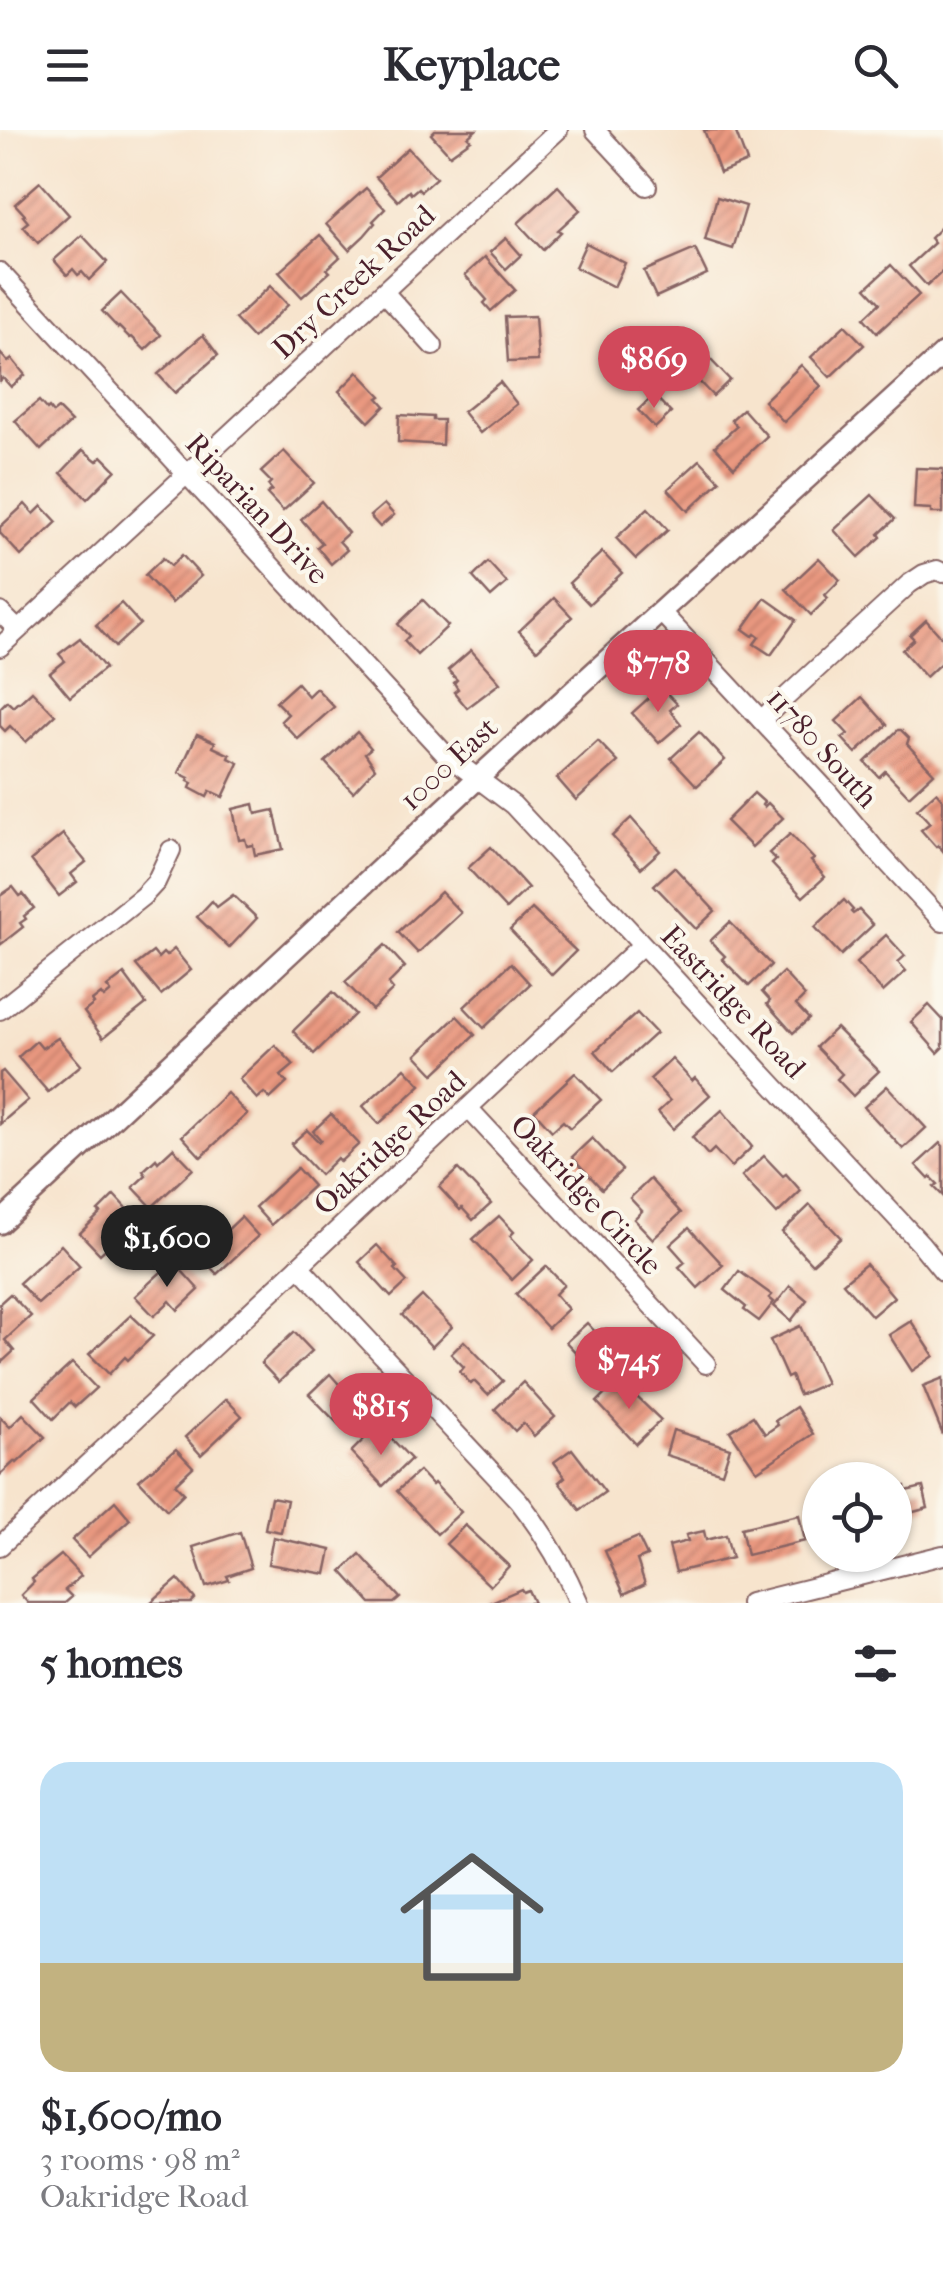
<!DOCTYPE html>
<meta charset="utf-8">
<style>
:root{--surface:#fff;--page:#f2f2f3;--text:#2b2b33;--muted:#7c7c81;--line:#e1e1e2;--accent:#d1495b}
body{margin:0;font-family:"IM FELL French Canon",serif;background:var(--page);color:var(--text);height:100vh;display:flex;flex-direction:column;font-size:38px;white-space:nowrap}
*{box-sizing:border-box;margin:0}
p{font-size:32px;color:var(--muted)}
.icon{flex:none;width:55px;height:55px;fill:none;stroke:currentColor;stroke-width:2;stroke-linecap:round;stroke-linejoin:round}
.map{position:relative;height:1473px;overflow:hidden}
.panel{display:flex;flex-direction:column;background:var(--surface);flex:1}
.panel>*{flex:none}
.buttons{position:absolute;left:802px;top:1332px;display:grid;gap:20px}
.buttons a{display:grid;place-items:center;width:110px;height:110px;border-radius:50%;background:var(--surface);box-shadow:0 2px 8px #0004;font-size:50px}
.price{position:absolute;translate:-50% -85px;padding:0 22px;border-radius:35px;background:var(--accent);color:#fff;font-size:32px;line-height:65px;filter:drop-shadow(0 2px 5px #0008)}
.price::after{content:'';position:absolute;left:50%;top:60px;width:30px;height:22px;margin-left:-15px;background:inherit;clip-path:polygon(0 0,100% 0,50% 100%)}
.price.on{background:#222;color:#fff}
ul{padding:0;list-style:none}
li{display:grid;align-content:center;gap:20px;height:530px;padding:0 40px}
li+li{border-top:2px solid var(--line)}
li span{display:grid;place-items:center;height:310px;border-radius:30px;color:#555}
li>.icon{margin-inline-start:auto}
span .icon{width:180px;height:180px;fill:#fffc;stroke-width:1}
li b{font-size:42px}
h2{display:flex;justify-content:space-between;align-items:center;height:120px;padding:0 40px;font-size:42px}
header{display:flex;justify-content:space-between;align-items:center;height:130px;padding:0 40px;background:var(--surface);font-size:45px;font-weight:700}
.map>svg:first-child{display:block}
.building{fill:url(#building-hatch)}
.lines{fill:none;stroke-linecap:round;stroke-linejoin:round}
.minor-casing{stroke:#876464;stroke-width:22}
.tertiary-casing{stroke:#876464;stroke-width:25}
.minor{stroke:#fff;stroke-width:18}
.tertiary{stroke:#fff;stroke-width:20}
.labels{text-anchor:middle;dominant-baseline:central;stroke-width:8;stroke-linejoin:round;paint-order:stroke}
.street-label{font-size:30px;fill:#4a1f2b;stroke:#fbf7ec}
</style>
<header><svg class="icon" aria-label="menu" viewBox="0 0 24 24"><path d="M4 6h16M4 12h16M4 18h16"/></svg>Keyplace<svg class="icon" aria-label="search" viewBox="0 0 24 24"><circle cx="10" cy="10" r="6"/><path d="M15 15l6 6"/></svg></header>
<div class="map">
<svg width="943" height="1473" viewBox="0 0 943 1473">
<defs>
<pattern id="building-hatch" width="6" height="6" patternUnits="userSpaceOnUse" patternTransform="scale(2.5)"><rect width="6" height="6" fill="#ea9980"/><path d="M-1 1l2-2M0 6l6-6M5 7l2-2" fill="none" stroke="#c07c69"/></pattern>
</defs>
<rect width="100%" height="100%" fill="#fbf7ec"/>
<filter id="ink" filterUnits="userSpaceOnUse"><feTurbulence type="fractalNoise" baseFrequency=".01" numOctaves="2"/><feDisplacementMap in="SourceGraphic" scale="20" xChannelSelector="R" yChannelSelector="G"/><feConvolveMatrix kernelMatrix="1 2 1 2 8 2 1 2 1" color-interpolation-filters="sRGB"/></filter>
<filter id="wash" filterUnits="userSpaceOnUse"><feTurbulence type="fractalNoise" baseFrequency=".0048" numOctaves="4" result="noise"/><feDisplacementMap in="SourceGraphic" scale="40" xChannelSelector="R" yChannelSelector="G"/><feGaussianBlur stdDeviation="2.25" result="paint"/><feColorMatrix in="noise" values="0 0 0 0 0 0 0 0 0 0 0 0 0 0 0 0 0 1.4 0 .05"/><feComposite in="paint" operator="in"/></filter>
<g filter="url(#wash)">
<rect width="100%" height="100%" fill="#f7e4cd"/>
<g id="blocks">
<!-- building -->
<g class="building">
<polygon points="435,0 476,0 468,7 471,10 450,25 431,4"/>
<polygon points="704,0 735,0 747,32 720,43"/>
<polygon points="408,18 436,48 421,61 418,58 411,64 409,61 398,71 376,47"/>
<polygon points="40,52 69,85 38,113 23,96 28,92 23,86 25,85 15,74"/>
<polygon points="558,56 580,80 558,100 561,102 543,120 518,93"/>
<polygon points="366,58 385,79 373,91 375,93 364,106 349,120 326,94"/>
<polygon points="717,67 746,76 733,119 705,110"/>
<polygon points="943,95 943,141 927,156 909,136 934,113 930,108"/>
<polygon points="82,105 107,132 89,150 82,142 78,145 73,139 67,145 54,130"/>
<polygon points="320,105 340,127 327,139 330,142 302,167 279,142"/>
<polygon points="506,108 521,125 506,139 490,122"/>
<polygon points="586,113 625,133 614,157 575,137"/>
<polygon points="695,119 707,144 656,167 644,141"/>
<polygon points="485,127 515,160 491,181 484,173 487,170 465,145"/>
<polygon points="891,135 919,165 877,203 864,188 880,173 866,158"/>
<polygon points="270,156 288,175 253,208 235,189"/>
<polygon points="121,163 161,205 145,220 132,207 130,208 119,197 118,198 102,181"/>
<polygon points="535,186 538,231 508,232 505,187"/>
<polygon points="845,195 864,215 830,247 811,227"/>
<polygon points="203,205 218,225 175,263 158,244"/>
<polygon points="0,223 8,232 12,229 25,245 11,257 3,248 0,251"/>
<polygon points="709,228 730,250 713,266 692,244"/>
<polygon points="801,235 821,256 784,292 764,271"/>
<polygon points="358,242 381,266 378,268 385,276 369,292 339,261"/>
<polygon points="500,252 517,274 480,303 463,282"/>
<polygon points="654,265 671,283 655,298 638,280"/>
<polygon points="39,271 47,280 49,278 53,283 58,279 71,292 41,320 15,291"/>
<polygon points="743,279 767,306 734,337 715,316 737,296 731,290"/>
<polygon points="399,285 433,287 433,290 443,290 442,315 398,312"/>
<polygon points="83,320 97,331 102,326 116,340 87,369 61,343"/>
<polygon points="284,321 314,353 283,381 267,364 272,360 268,355 271,352 261,342"/>
<polygon points="700,330 720,351 688,381 668,359"/>
<polygon points="916,338 943,339 943,383 931,383 931,379 914,378"/>
<polygon points="872,365 895,389 879,404 881,407 859,427 834,400"/>
<polygon points="321,371 348,403 339,411 347,420 331,434 317,417 322,413 301,389"/>
<polygon points="25,374 34,384 42,376 57,392 21,426 0,403 0,397"/>
<polygon points="384,374 394,385 380,397 370,386"/>
<polygon points="648,378 668,400 636,429 616,408"/>
<polygon points="602,422 622,443 589,474 569,453"/>
<polygon points="182,425 201,446 172,473 145,445 163,428 171,436"/>
<polygon points="819,428 840,450 825,465 828,468 811,485 786,459"/>
<polygon points="488,432 507,453 491,467 473,447"/>
<polygon points="554,468 572,487 537,520 519,501"/>
<polygon points="765,468 796,490 771,525 754,514 759,507 755,504 753,506 743,499"/>
<polygon points="423,470 448,496 417,525 404,511 409,506 398,494"/>
<polygon points="121,473 140,494 115,517 96,495"/>
<polygon points="926,490 943,509 943,531 926,547 902,520 914,509 910,505"/>
<polygon points="80,508 105,538 70,567 50,543 65,531 59,524"/>
<polygon points="471,520 500,553 467,578 454,562 458,559 454,553 457,550 448,540"/>
<polygon points="297,553 308,566 316,558 334,577 298,609 281,591 288,584 276,572"/>
<polygon points="661,557 677,574 670,580 681,594 659,613 632,583"/>
<polygon points="32,561 55,585 26,612 10,596 5,601 0,596 0,578 7,571 13,577 18,572 19,573"/>
<polygon points="862,567 887,595 856,623 842,608 848,604 836,591"/>
<polygon points="898,600 901,600 909,608 907,614 934,643 909,666 885,641 879,647 865,632"/>
<polygon points="357,602 371,618 365,623 375,638 353,662 325,632"/>
<polygon points="699,602 725,630 697,656 671,628"/>
<polygon points="197,604 215,612 213,617 230,625 229,628 239,633 223,667 210,661 207,667 190,658 192,653 188,651 189,648 179,643"/>
<polygon points="598,611 618,632 576,670 557,648"/>
<polygon points="936,662 943,670 943,721 938,715 936,717 921,700 930,693 917,679"/>
<polygon points="754,663 764,672 762,675 764,677 768,673 783,688 752,717 726,691"/>
<polygon points="254,674 256,684 274,680 283,719 255,725 253,715 247,716 245,709 239,710 233,679"/>
<polygon points="631,688 660,721 641,738 612,706"/>
<polygon points="63,704 86,732 71,744 77,752 59,766 31,730"/>
<polygon points="790,704 814,729 811,731 825,747 803,767 772,734 776,730 769,723"/>
<polygon points="491,717 528,758 506,779 468,738"/>
<polygon points="674,737 715,781 696,799 654,755"/>
<polygon points="13,757 20,766 23,764 34,778 24,786 26,789 20,793 23,797 0,815 0,766"/>
<polygon points="441,762 461,783 418,823 398,802"/>
<polygon points="233,765 257,788 229,818 197,787 212,771 217,777"/>
<polygon points="844,770 853,780 851,782 853,784 859,780 873,795 841,825 815,797"/>
<polygon points="532,779 576,821 552,845 510,800"/>
<polygon points="730,792 771,835 749,856 722,829 725,826 710,811"/>
<polygon points="886,805 905,826 898,832 906,841 883,862 856,833"/>
<polygon points="385,815 405,837 388,854 393,860 372,880 345,852"/>
<polygon points="174,819 191,840 161,865 136,835 153,822 158,828 163,823 166,826"/>
<polygon points="511,833 530,854 484,898 464,877"/>
<polygon points="783,842 805,866 796,875 809,889 793,903 767,874 770,871 762,862"/>
<polygon points="124,844 146,874 103,908 84,882 94,874 92,871 101,864 104,868 111,862 107,857"/>
<polygon points="333,862 355,884 314,924 293,901"/>
<polygon points="929,875 943,890 943,918 938,923 911,892"/>
<polygon points="637,883 656,903 613,942 595,921"/>
<polygon points="457,886 475,905 434,944 416,925"/>
<polygon points="836,898 879,941 853,966 837,949 842,944 816,917"/>
<polygon points="58,908 81,935 48,962 18,927 36,911 42,918"/>
<polygon points="275,915 294,935 281,946 287,953 270,969 264,963 257,969 239,949"/>
<polygon points="672,929 692,951 695,948 710,965 673,999 658,982 670,971 650,949"/>
<polygon points="405,938 421,955 379,994 363,976"/>
<polygon points="3,941 28,970 0,994 0,943"/>
<polygon points="575,943 601,970 570,998 563,991 552,1001 534,981"/>
<polygon points="887,956 926,998 903,1019 864,977"/>
<polygon points="227,963 247,984 201,1027 182,1006"/>
<polygon points="722,980 752,1017 731,1037 714,1019 708,1025 692,1007"/>
<polygon points="331,984 359,1014 340,1032 337,1028 320,1045 291,1014 307,1000 319,1012 321,1010 313,1001"/>
<polygon points="592,1008 622,1040 602,1059 572,1027"/>
<polygon points="940,1013 943,1016 943,1066 934,1057 938,1054 931,1047 929,1049 916,1035"/>
<polygon points="173,1018 193,1039 152,1077 133,1057 146,1045 143,1041 156,1029 158,1032"/>
<polygon points="764,1026 783,1046 786,1044 801,1061 777,1084 742,1046"/>
<polygon points="297,1038 313,1056 271,1095 255,1077"/>
<polygon points="458,1039 491,1074 473,1090 462,1078 460,1080 439,1057"/>
<polygon points="650,1049 681,1083 653,1109 634,1089 642,1081 630,1068"/>
<polygon points="114,1065 137,1090 100,1124 80,1103 101,1083 98,1081"/>
<polygon points="810,1075 841,1108 812,1134 782,1102"/>
<polygon points="499,1086 514,1102 510,1106 533,1130 512,1150 473,1109"/>
<polygon points="241,1087 258,1106 217,1144 200,1126"/>
<polygon points="689,1098 723,1135 698,1158 679,1137 685,1132 670,1115"/>
<polygon points="61,1115 80,1136 38,1174 19,1153"/>
<polygon points="377,1115 397,1137 395,1139 407,1152 391,1167 359,1132"/>
<polygon points="173,1131 199,1160 178,1180 170,1171 154,1186 135,1166"/>
<polygon points="866,1134 894,1167 872,1186 843,1153"/>
<polygon points="546,1136 564,1155 555,1164 568,1179 548,1198 516,1164"/>
<polygon points="739,1141 772,1165 769,1168 774,1172 759,1191 744,1180 746,1177 725,1160"/>
<polygon points="790,1156 807,1170 791,1191 774,1176"/>
<polygon points="10,1164 31,1186 5,1210 14,1221 0,1234 0,1173"/>
<polygon points="422,1166 452,1197 432,1217 402,1185"/>
<polygon points="131,1185 153,1206 128,1230 125,1227 109,1244 89,1224"/>
<polygon points="911,1191 934,1226 912,1241 889,1205"/>
<polygon points="587,1193 599,1206 606,1199 627,1221 599,1247 566,1212"/>
<polygon points="800,1196 826,1253 799,1265 791,1246 787,1248 770,1210"/>
<polygon points="294,1202 312,1221 279,1252 261,1233"/>
<polygon points="464,1211 503,1251 488,1265 474,1251 471,1254 460,1242 464,1237 451,1224"/>
<polygon points="72,1233 96,1258 75,1277 70,1272 53,1289 34,1268"/>
<polygon points="330,1244 360,1278 341,1297 309,1264"/>
<polygon points="943,1248 943,1305 923,1256"/>
<polygon points="619,1250 661,1290 636,1314 597,1272"/>
<polygon points="523,1252 555,1287 534,1306 523,1293 515,1301 495,1279"/>
<polygon points="226,1269 242,1286 201,1325 185,1307"/>
<polygon points="796,1277 813,1304 757,1341 730,1301 753,1286 765,1304 778,1295 775,1291"/>
<polygon points="23,1284 45,1307 17,1333 15,1331 0,1345 0,1287 10,1297"/>
<polygon points="673,1300 730,1318 722,1343 666,1325"/>
<polygon points="371,1302 383,1315 390,1307 411,1329 383,1356 351,1322"/>
<polygon points="176,1319 193,1337 175,1354 184,1363 167,1380 139,1350"/>
<polygon points="572,1319 605,1362 580,1380 559,1352 565,1347 554,1332"/>
<polygon points="419,1341 432,1355 434,1353 461,1382 437,1404 397,1361"/>
<polygon points="905,1356 906,1361 923,1357 928,1378 895,1387 895,1359"/>
<polygon points="271,1367 287,1370 281,1402 265,1399"/>
<polygon points="115,1371 130,1389 88,1427 72,1410"/>
<polygon points="799,1385 805,1411 747,1425 741,1398"/>
<polygon points="465,1395 509,1436 490,1456 446,1414"/>
<polygon points="704,1401 706,1410 726,1405 732,1428 676,1442 669,1416 688,1411 686,1405"/>
<polygon points="240,1402 251,1438 227,1446 229,1450 206,1457 193,1417"/>
<polygon points="273,1407 331,1420 326,1444 268,1434"/>
<polygon points="638,1407 647,1426 637,1430 645,1454 624,1464 605,1421"/>
<polygon points="360,1424 400,1468 394,1473 371,1473 342,1441"/>
<polygon points="61,1425 81,1446 65,1460 72,1467 65,1473 28,1473 21,1465 34,1452 32,1449"/>
<polygon points="178,1449 195,1469 191,1473 150,1473"/>
<polygon points="521,1459 523,1462 528,1460 534,1473 489,1473"/>
</g>
</g>
</g>
<g filter="url(#ink)">
<use href="#blocks" fill-opacity="0" stroke="#876464" stroke-width="2.5"/>
<g class="lines">
<defs>
<g id="minor">
<polyline points="595,0 647,56"/>
<polyline points="0,142 444,623 513,675 921,1114 943,1141"/>
<polyline points="384,162 433,216"/>
<polyline points="660,481 827,661 875,719 943,792"/>
<polyline points="0,482 18,500"/>
<polyline points="0,517 558,0"/>
<polyline points="761,590 909,454 924,444 937,440 943,443"/>
<polyline points="0,880 143,766 156,752 171,720"/>
<polyline points="468,978 706,1234"/>
<path d="M299,1136L519,1371C544,1403 563,1435 579,1473"/>
<polyline points="0,1416 642,815"/>
<polyline points="750,1473 943,1425"/>
</g>
<polyline id="tertiary" points="0,1093 478,648 943,224"/>
</defs>
<!-- minor casing -->
<use href="#minor" class="minor-casing"/>
<!-- tertiary casing -->
<use href="#tertiary" class="tertiary-casing"/>
<!-- minor -->
<use href="#minor" class="minor"/>
<!-- tertiary -->
<use href="#tertiary" class="tertiary"/>
</g>
</g>
<g class="labels">
<!-- street labels -->
<g class="street-label">
<text transform="translate(354 152) rotate(-43)">Dry Creek Road</text>
<text transform="translate(257 379) rotate(47)">Riparian Drive</text>
<text transform="translate(822 618) rotate(48)">11780 South</text>
<text transform="translate(449 634) rotate(-43)">1000 East</text>
<text transform="translate(733 872) rotate(47)">Eastridge Road</text>
<text transform="translate(390 1013) rotate(-43)">Oakridge Road</text>
<text transform="translate(586 1065) rotate(47)">Oakridge Circle</text>
</g>
</g>
</svg>
<div class="buttons">
<a><svg class="icon" aria-label="locate" viewBox="0 0 24 24"><circle cx="12" cy="12" r="6"/><path d="M12 2v4M12 18v4M2 12h4M18 12h4"/></svg></a>
</div>
<b class="price" style="left:654px;top:281px">$869</b>
<b class="price" style="left:658px;top:585px">$778</b>
<b class="price on" style="left:167px;top:1160px">$1,600</b>
<b class="price" style="left:629px;top:1282px">$745</b>
<b class="price" style="left:381px;top:1328px">$815</b>
</div>
<section class="panel">
<h2>5 homes<svg class="icon" aria-label="filters" viewBox="0 0 24 24"><path d="M4 7h16M4 17h16"/><circle cx="9" cy="7" r="2"/><circle cx="15" cy="17" r="2"/></svg></h2>
<ul>
<li><span style="background:linear-gradient(#bfe0f5 65%,#c2b280 0)"><svg class="icon" aria-label="home" viewBox="0 0 24 24"><path d="M3 11l9-7 9 7M6 9v11h12V9"/></svg></span><div><b>$1,600/mo</b><p>3 rooms · 98 m²</p><p>Oakridge Road</p></div></li>
</ul>
</section>
